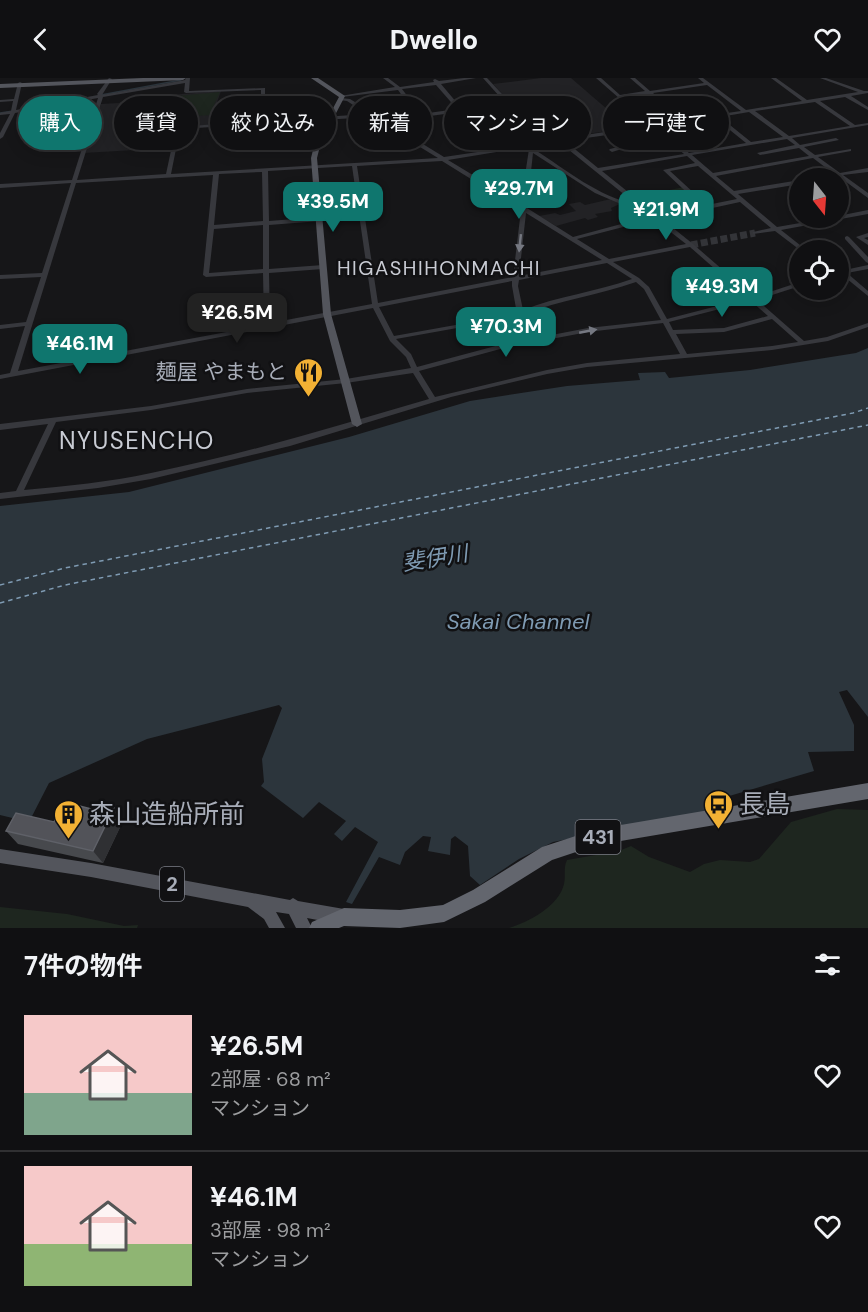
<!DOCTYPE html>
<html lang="ja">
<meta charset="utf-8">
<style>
:root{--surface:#101012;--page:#19191b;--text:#f1f3f6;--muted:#9c9d9f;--line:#303032;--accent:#0f766e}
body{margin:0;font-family:"DM Sans","Noto Sans JP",sans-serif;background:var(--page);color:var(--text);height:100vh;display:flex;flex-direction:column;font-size:22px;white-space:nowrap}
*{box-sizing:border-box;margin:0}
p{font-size:20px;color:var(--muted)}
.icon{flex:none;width:33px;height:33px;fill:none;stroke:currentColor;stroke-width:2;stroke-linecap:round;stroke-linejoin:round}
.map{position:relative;height:850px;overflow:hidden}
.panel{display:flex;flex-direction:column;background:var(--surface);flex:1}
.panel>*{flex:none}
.hud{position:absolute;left:18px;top:18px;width:832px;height:54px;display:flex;gap:12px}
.needle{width:39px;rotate:163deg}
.fabs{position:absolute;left:789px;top:90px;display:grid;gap:12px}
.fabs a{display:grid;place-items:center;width:60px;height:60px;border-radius:50%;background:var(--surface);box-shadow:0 3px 15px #0003,0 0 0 2px var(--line);font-size:30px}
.price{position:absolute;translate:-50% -51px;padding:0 14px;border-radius:12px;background:var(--accent);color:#fff;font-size:20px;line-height:39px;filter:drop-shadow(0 2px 3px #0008)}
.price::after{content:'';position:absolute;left:50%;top:36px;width:18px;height:14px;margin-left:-9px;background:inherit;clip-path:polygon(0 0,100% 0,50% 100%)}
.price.selected{background:#222;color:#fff}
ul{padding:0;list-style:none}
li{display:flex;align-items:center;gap:18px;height:150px;padding:0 24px}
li+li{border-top:2px solid var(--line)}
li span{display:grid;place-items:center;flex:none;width:168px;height:120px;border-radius:0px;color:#555}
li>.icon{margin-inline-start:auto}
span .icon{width:72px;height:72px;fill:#fffc;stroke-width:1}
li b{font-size:26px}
h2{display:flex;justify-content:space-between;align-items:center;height:72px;padding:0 24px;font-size:26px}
.tag{padding:0 21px;border-radius:27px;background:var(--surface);box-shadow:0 3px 15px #0003,0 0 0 2px var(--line);font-size:21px;line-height:54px}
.tag.selected{background:var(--accent);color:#fff}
header{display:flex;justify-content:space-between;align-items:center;height:78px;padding:0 24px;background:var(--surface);font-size:27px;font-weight:800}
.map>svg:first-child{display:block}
.built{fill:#222225}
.green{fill:#1e261f}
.water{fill:#2c353c}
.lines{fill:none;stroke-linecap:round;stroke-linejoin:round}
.stream{stroke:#2c353c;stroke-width:1.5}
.ferry{stroke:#7f9bb3;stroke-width:1.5;stroke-dasharray:4.5 4;stroke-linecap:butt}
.minor-tunnel{stroke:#333438;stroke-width:7;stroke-dasharray:7 3;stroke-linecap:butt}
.minor{fill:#37383d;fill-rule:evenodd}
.major{fill:#53555c;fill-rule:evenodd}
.highway{fill:#63666e;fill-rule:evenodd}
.wall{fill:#47494d}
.shaded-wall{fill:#2f3033}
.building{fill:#525359;stroke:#5f6168;stroke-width:1.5}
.oneway{fill:#757881}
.labels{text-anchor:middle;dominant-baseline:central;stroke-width:5;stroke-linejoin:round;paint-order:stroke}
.far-quarter-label{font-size:20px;letter-spacing:1.5px;fill:#c9ccd4;stroke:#111113}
.shield{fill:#111113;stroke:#7b7e86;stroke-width:1.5}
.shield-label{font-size:20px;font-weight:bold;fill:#a8adb8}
.poi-label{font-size:21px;fill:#a8adb8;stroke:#111113;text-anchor:end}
.water-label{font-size:22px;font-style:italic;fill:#7f9bb3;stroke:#111113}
.quarter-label{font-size:24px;letter-spacing:1.5px;fill:#c9ccd4;stroke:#111113}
.near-poi-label{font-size:26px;fill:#a8adb8;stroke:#111113;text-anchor:start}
</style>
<header><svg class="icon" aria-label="back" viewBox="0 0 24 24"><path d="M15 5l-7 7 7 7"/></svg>Dwello<svg class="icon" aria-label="heart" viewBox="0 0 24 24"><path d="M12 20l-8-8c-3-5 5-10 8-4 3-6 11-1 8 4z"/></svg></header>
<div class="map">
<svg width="868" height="850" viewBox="0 0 868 850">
<rect width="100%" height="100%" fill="#161618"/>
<!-- built -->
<g class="built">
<polygon points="541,0 571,0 629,50 573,58 552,36 524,40 493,6"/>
<polygon points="221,13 216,27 215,47 176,49 170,70 83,75 101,26 119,25 129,20"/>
<polygon points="322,42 311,63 299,66 302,70 265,73 265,45"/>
<polygon points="611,121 622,125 611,130 612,133 595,136 598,139 588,142 585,140 556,148 539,138 555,135 560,137 576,133 569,126 580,124 585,127"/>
</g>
<!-- green -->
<g class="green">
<polygon points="220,14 214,27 214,37 193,38 191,48 118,52 120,44 115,44 123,23"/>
<polygon points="684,109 703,128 661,138 654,136 639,125 653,120 655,115"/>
<path d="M837,731L868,732V850H509C529,844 559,828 564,806C566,798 563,790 567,782L619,773L631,768L649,779L690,794L704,786L720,782L750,784L759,781L791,744Z"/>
<polygon points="0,829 67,836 124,848 138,847 137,850 0,850"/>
</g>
<!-- water -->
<polygon class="water" points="868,270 868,639 847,612 839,614 854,647 854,673 808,674 814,693 709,724 711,733 553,764 519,781 480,807 470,798 468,768 455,758 451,761 450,777 428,773 431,759 423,758 405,774 400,787 379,779 352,826 346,824 378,764 355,749 342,763 334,756 346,743 319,724 303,740 261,708 264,704 262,681 282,630 279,627 147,661 49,705 29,744 0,737 0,428 129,414 349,359 470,323 567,308 640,302 638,295 665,294 669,300 750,292 856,275"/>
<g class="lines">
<!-- stream -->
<g class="stream">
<polyline points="101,17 181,2"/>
<polyline points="0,35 13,33"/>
</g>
<!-- ferry -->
<g class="ferry">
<polyline points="0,507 65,490 853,335 868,330"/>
<polyline points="0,525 65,507 868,347"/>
</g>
<!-- minor-tunnel -->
<polyline class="minor-tunnel" points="691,167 755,155"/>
<!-- minor -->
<g class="minor">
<path d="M109,0L112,1L102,17L185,2L186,0H190L189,13L265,10V43L367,36L347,23L339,22V21L341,20L350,21L383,41L416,37L398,12L342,19L340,18L395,9L383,0H388L400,9L434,4L433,2L435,1L439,3L464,0H476L441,6L457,25L500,19L483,0H487L546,63L650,47L596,0H601L620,17L645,13L630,0H635L650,13L704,5L698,0H703L746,32L802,23L771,0H776L807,22L858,14L820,0H826L864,13H868V15L851,18L868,29V32L845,19L820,23L855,47L868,45V47L792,60L800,67L836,60L839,62L804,69L815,77L851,71V73L818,79L840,95L868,90V94L843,97L868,115V120L838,98L815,100L817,98L834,96L813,80L716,98L734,113L800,102V106L738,116L777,149L829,140H838V138L868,132V136L781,152L805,171L806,172H800L775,153L753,156V154L771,150L740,124L662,141L693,166L754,219L800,204V208L757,222L804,263L827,259L868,245V249L828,263L772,272L587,289L547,296L451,319L290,368L151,401L98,410L0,421V415L16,413L48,346L0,352V346L151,328L247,311L346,301L411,290L406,279L390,263L373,230L0,301V297L10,295L25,248L0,251V247L26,244L41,199L0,201V197L42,195L71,105L0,110V106L72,102L98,20L15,35L3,59L0,61V55L10,36L0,37V35L11,33L13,23L0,24V22L14,21L18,5L20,4L22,5L16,32L98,17L97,16ZM185,5L184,14L186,15L261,12V43L176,49L166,96L77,102L103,19ZM436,7L457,31L421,36L402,11ZM707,7L741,33L685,41L653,15ZM648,16L680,42L655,46L623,19ZM502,22L520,41L476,48L459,27ZM815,24L850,48L789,58L755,33ZM459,34L491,72L444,79L387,44ZM749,34L783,59L751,64L720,39ZM371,39L438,80L171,96L180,51ZM715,40L746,65L689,75L658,49ZM523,44L541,64L496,71L478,50ZM653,49L684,76L598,90L565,63L607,57L618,69L610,71L609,72L612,74L625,70L612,56ZM787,61L795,67L757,75L760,77L799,70L809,78L713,95L692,77ZM559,64L636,126C598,119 567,92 535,72L532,68ZM527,69L529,71L524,104L491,108L448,82ZM533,75L595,115L623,127L641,130L651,138L573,159L527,130ZM687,78L695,85L663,92L702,129L658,138L602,93ZM442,83L521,132L513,199L378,225L357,88ZM352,88L372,226L270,245L269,195L323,191L326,189L323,187L269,191V147L320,143L323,141L320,139L269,143L268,93ZM698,88L737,121L707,127L670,93ZM262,94L263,143L214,147L219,96ZM213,97L203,197L206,199L263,195L264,247L18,293L76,105ZM524,107L522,127L496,111ZM526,135L602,182L519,198ZM654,141L686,166L609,181L577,161ZM263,147V191L209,195L214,151ZM690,169L748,220L667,241L649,209L639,200L613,184ZM607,185L632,201C596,214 558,218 523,232L518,208L519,202ZM512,203V208L517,236L394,258L379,229ZM636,204L644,211L661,242L588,250L536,260L524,236C560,222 599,217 636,204ZM751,223L768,238L724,250L673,252L669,244ZM519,239L530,261L503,266L417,289L411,276L396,261ZM772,241L798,264L772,268L687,276L676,256L724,254ZM663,245L680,276L587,285L547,292L435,319L419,293L504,270L588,254ZM413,295L429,321C337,348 245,376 151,395C109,404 67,408 24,412L56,344L151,332L247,315L346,305Z"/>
<polygon points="868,155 868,159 864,160 868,162 868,167 856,159"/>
<polygon points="847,158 849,159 868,179 868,185 866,184 845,161 845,159"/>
<polygon points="868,187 868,191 847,195 868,213 868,218 841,196 838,197 838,193 840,193"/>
</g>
<!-- major -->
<g class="major">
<polygon points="143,0 186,0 183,2 0,10 0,6"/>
<polygon points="311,0 318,0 345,18 321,64 317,80 331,236 362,346 357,349 352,346 323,236 311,80 315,64 339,19"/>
<polygon points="0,771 91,785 290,822 293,820 298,823 344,831 349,834 352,839 349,844 344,847 307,840 312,850 296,850 289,836 276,834 285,850 269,850 264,841 248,829 91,799 0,785"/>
</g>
<!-- highway -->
<polygon class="highway" points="868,705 868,721 597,767 552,782 485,824 444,844 400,850 344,848 339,850 309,850 312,844 344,830 400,832 443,827 473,812 542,769 597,751"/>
</g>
<!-- wall -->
<polygon class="wall" points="123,743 103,785 18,766 6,753 54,744"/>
<!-- shaded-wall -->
<polygon class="shaded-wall" points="114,730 123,743 103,785 93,773"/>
<!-- building -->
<polygon class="building" points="64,724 103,734 106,728 114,730 93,773 6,753 16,735 54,744"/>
<!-- one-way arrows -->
<defs><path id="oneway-solid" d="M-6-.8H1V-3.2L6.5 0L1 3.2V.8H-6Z" transform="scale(1.5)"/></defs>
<g class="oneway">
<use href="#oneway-solid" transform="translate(520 165) rotate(96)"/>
<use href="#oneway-solid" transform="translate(588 253) rotate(-11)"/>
</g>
<!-- icons -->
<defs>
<symbol id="restaurant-pin" viewBox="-11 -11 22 30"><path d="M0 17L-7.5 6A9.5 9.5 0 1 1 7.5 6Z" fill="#f2b134" stroke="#111113"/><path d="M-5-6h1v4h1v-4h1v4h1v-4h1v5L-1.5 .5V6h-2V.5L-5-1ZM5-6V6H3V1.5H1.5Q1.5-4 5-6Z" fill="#111"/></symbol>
<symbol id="bus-pin" viewBox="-11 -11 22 30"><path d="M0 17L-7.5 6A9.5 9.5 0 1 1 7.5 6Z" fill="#f2b134" stroke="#111113"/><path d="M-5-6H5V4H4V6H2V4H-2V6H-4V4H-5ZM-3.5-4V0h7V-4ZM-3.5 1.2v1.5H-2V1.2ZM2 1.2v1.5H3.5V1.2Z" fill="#111"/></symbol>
<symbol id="building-pin" viewBox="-11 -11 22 30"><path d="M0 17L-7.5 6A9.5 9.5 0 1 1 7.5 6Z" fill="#f2b134" stroke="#111113"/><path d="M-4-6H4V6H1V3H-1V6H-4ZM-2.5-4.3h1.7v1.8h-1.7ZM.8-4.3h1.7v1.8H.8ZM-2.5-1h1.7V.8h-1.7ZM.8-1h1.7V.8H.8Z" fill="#111"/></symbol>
</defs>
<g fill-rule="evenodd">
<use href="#restaurant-pin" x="292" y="278" width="33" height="45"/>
<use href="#bus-pin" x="702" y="710" width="33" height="45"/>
<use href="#building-pin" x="52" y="720" width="33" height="45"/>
</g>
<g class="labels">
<!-- far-quarter labels -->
<g class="far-quarter-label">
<text x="439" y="190">HIGASHIHONMACHI</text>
</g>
<!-- shield labels -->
<g class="shield">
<rect x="575.5" y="742" width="45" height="34" rx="4.5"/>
<rect x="160" y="789" width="24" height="34" rx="4.5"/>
</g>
<g class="shield-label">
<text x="598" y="759">431</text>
<text x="172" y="806">2</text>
</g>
<!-- poi labels -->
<g class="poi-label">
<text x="287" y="294">麺屋 やまもと</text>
</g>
<!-- water labels -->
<g class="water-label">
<text transform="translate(435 480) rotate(-9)">斐伊川</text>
<text x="518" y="543">Sakai Channel</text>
</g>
<!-- quarter labels -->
<g class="quarter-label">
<text x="137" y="362">NYUSENCHO</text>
</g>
<!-- near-poi labels -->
<g class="near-poi-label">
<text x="739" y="726">長島</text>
<text x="89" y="736">森山造船所前</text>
</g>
</g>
</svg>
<div class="fabs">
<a><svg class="needle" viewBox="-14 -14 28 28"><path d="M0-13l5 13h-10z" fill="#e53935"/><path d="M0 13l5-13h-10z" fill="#9c9d9f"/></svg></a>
<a><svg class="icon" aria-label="locate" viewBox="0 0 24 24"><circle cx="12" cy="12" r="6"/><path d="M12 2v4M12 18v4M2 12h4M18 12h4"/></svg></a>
</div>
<b class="price" style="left:519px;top:142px">¥29.7M</b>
<b class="price" style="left:333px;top:155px">¥39.5M</b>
<b class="price" style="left:666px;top:163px">¥21.9M</b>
<b class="price" style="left:722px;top:240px">¥49.3M</b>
<b class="price selected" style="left:237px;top:266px">¥26.5M</b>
<b class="price" style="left:506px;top:280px">¥70.3M</b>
<b class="price" style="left:80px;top:297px">¥46.1M</b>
<div class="hud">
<a class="tag selected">購入</a>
<a class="tag">賃貸</a>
<a class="tag">絞り込み</a>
<a class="tag">新着</a>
<a class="tag">マンション</a>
<a class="tag">一戸建て</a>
</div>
</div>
<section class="panel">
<h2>7件の物件<svg class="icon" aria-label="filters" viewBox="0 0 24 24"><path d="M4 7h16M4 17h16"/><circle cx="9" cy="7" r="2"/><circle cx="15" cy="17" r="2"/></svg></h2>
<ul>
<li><span style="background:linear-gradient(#f6c9c9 65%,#7fa58c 0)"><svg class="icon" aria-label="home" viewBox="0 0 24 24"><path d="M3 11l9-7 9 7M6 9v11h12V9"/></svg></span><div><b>¥26.5M</b><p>2部屋 · 68 m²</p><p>マンション</p></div><svg class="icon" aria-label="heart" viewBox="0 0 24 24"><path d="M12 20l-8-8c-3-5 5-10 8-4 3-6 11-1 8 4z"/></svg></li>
<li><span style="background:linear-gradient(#f6c9c9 65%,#8fb573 0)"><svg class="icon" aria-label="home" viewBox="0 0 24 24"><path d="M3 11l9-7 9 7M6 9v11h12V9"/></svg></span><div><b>¥46.1M</b><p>3部屋 · 98 m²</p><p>マンション</p></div><svg class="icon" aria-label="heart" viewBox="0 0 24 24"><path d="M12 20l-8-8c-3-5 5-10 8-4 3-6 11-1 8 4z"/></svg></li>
</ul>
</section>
